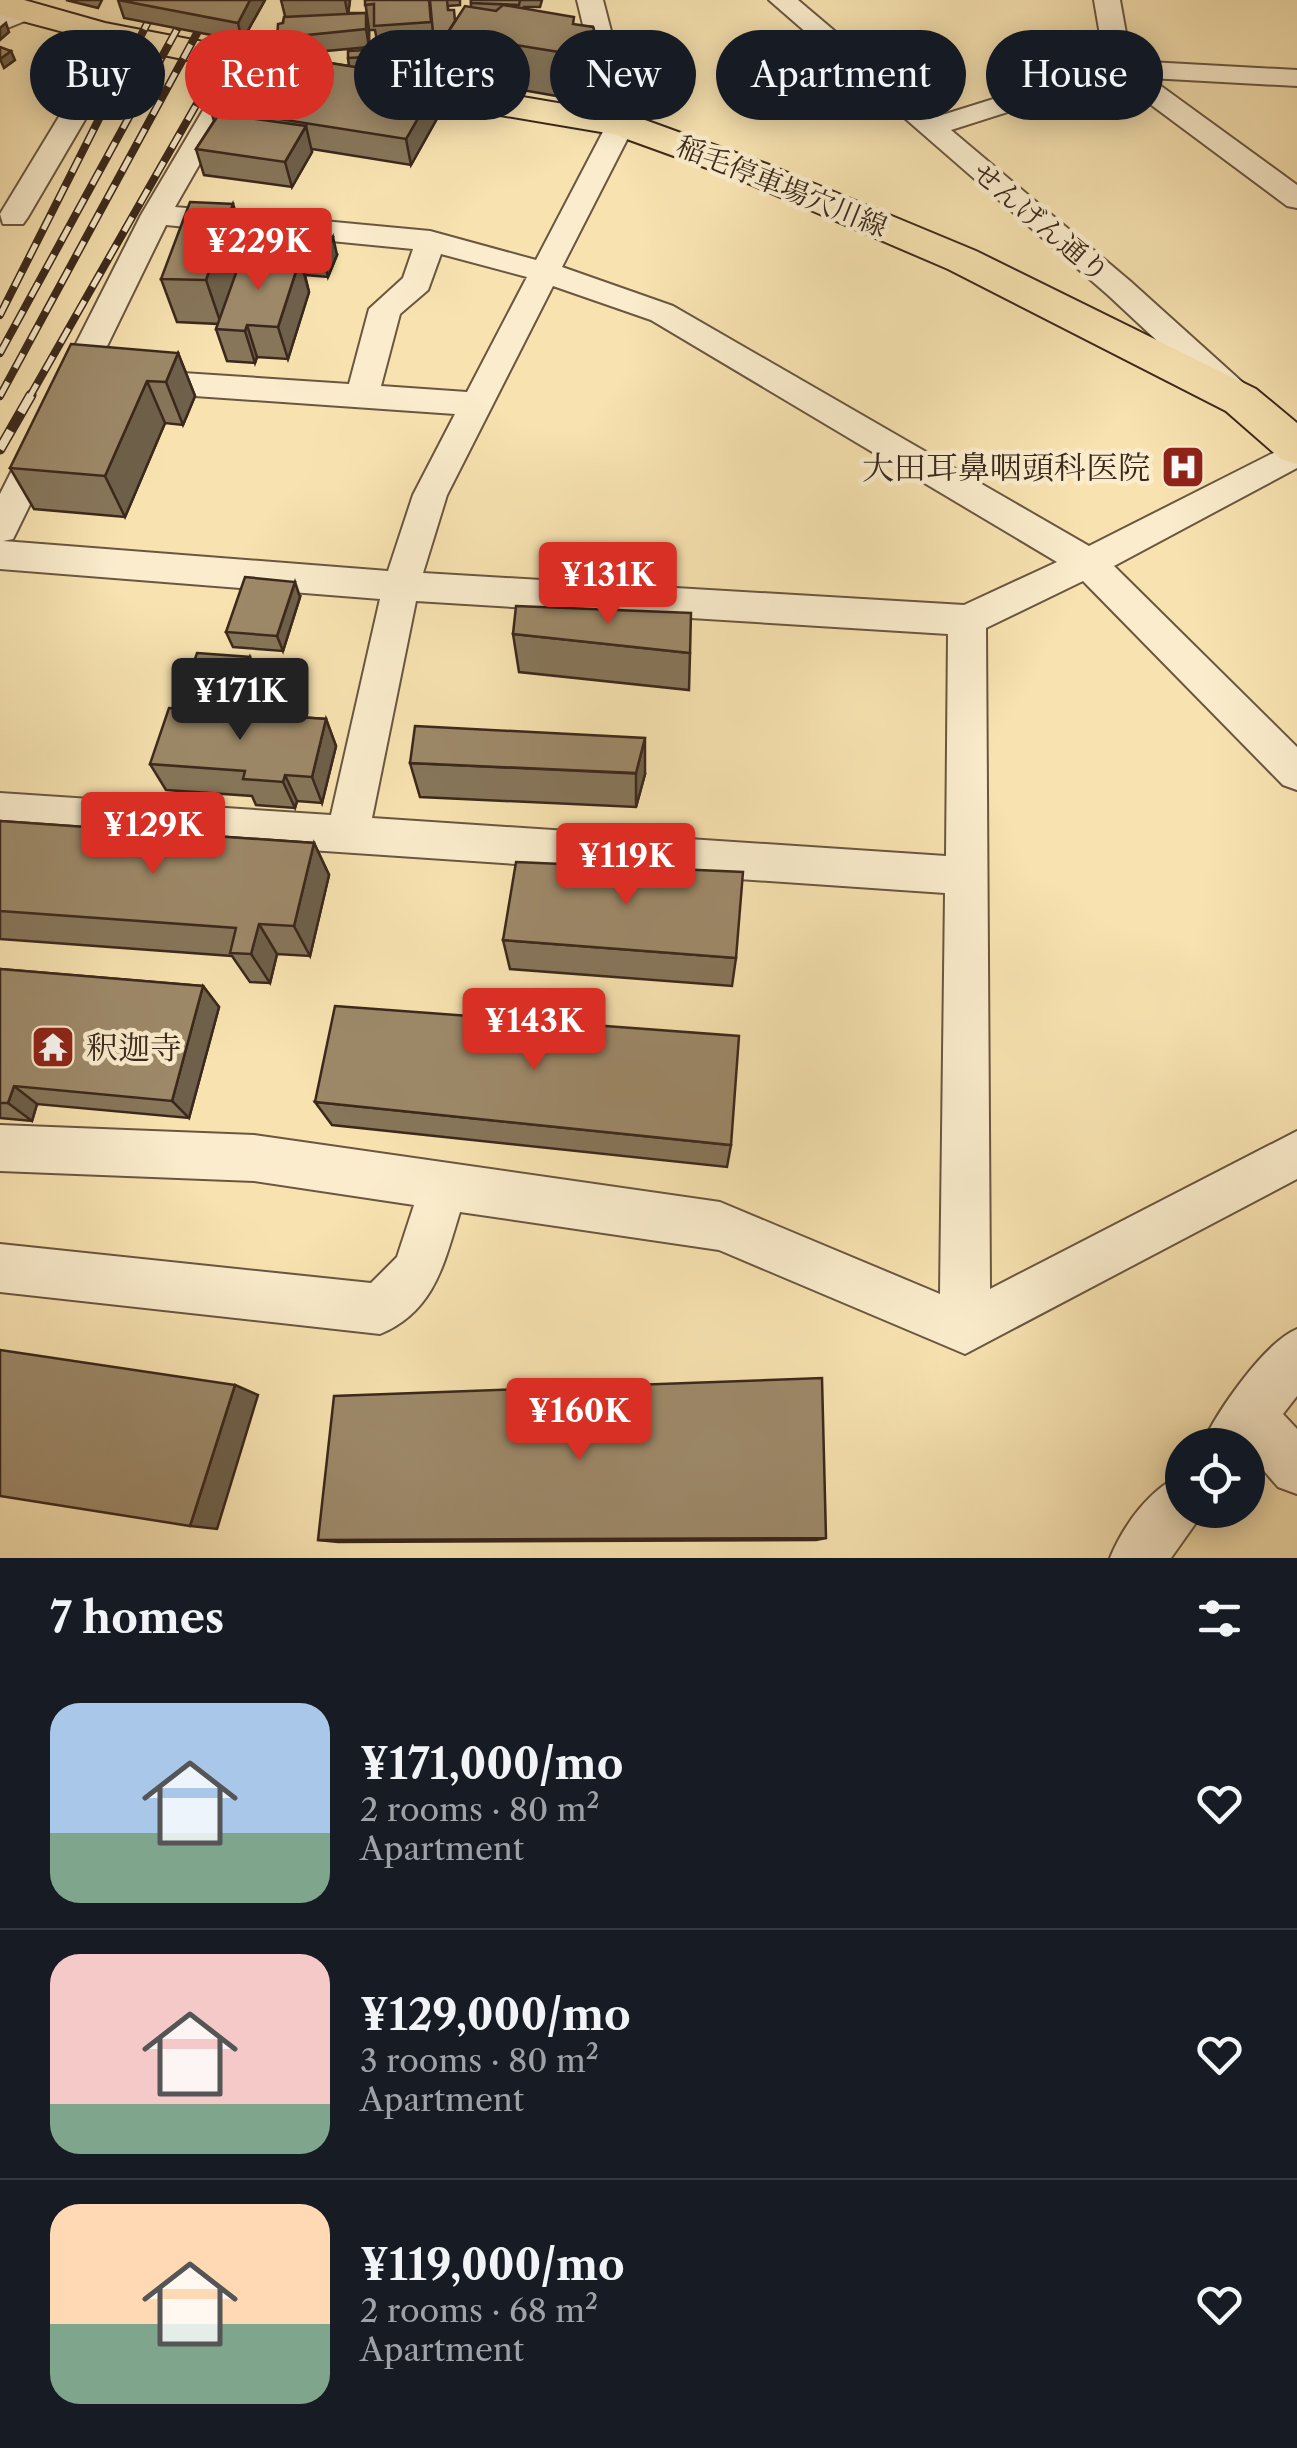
<!DOCTYPE html>
<meta charset="utf-8">
<style>
:root{--surface:#171b24;--page:#20242c;--text:#f1f3f6;--muted:#9ea1a6;--line:#363941;--accent:#d93025}
body{margin:0;font-family:"Libre Caslon Text","Noto Serif JP",serif;background:var(--page);color:var(--text);height:100vh;display:flex;flex-direction:column;font-size:38px;white-space:nowrap}
*{box-sizing:border-box;margin:0}
p{font-size:32px;color:var(--muted)}
.icon{flex:none;width:55px;height:55px;fill:none;stroke:currentColor;stroke-width:2;stroke-linecap:round;stroke-linejoin:round}
.map{position:relative;height:1558px;overflow:hidden}
.details{display:flex;flex-direction:column;background:var(--surface);flex:1}
.details>*{flex:none}
.guide{position:absolute;left:30px;top:30px;width:1238px;height:90px;display:flex;gap:20px}
.fabs{position:absolute;left:1165px;top:1428px;display:grid;gap:20px}
.fabs a{display:grid;place-items:center;width:100px;height:100px;border-radius:50%;background:var(--surface);box-shadow:0 5px 25px #0003;font-size:50px}
.price{position:absolute;translate:-50% -85px;padding:0 22px;border-radius:10px;background:var(--accent);color:#fff;font-size:32px;line-height:65px;filter:drop-shadow(0 2px 5px #0008)}
.price::after{content:'';position:absolute;left:50%;top:60px;width:30px;height:22px;margin-left:-15px;background:inherit;clip-path:polygon(0 0,100% 0,50% 100%)}
.price.selected{background:#222;color:#fff}
ul{padding:0;list-style:none}
li{display:flex;align-items:center;gap:30px;height:250px;padding:0 50px}
li+li{border-top:2px solid var(--line)}
li span{display:grid;place-items:center;flex:none;width:280px;height:200px;border-radius:30px;color:#555}
li>.icon{margin-inline-start:auto}
span .icon{width:120px;height:120px;fill:#fffc;stroke-width:1}
li b{font-size:42px}
h2{display:flex;justify-content:space-between;align-items:center;height:120px;padding:0 50px;font-size:42px}
.tag{padding:0 35px;border-radius:45px;background:var(--surface);box-shadow:0 5px 25px #0003;font-size:35px;line-height:90px}
.tag.selected{background:var(--accent);color:#fff}
.map>svg:first-child{display:block}
.lines{fill:none;stroke-linecap:round;stroke-linejoin:round}
.minor-casing{stroke:#6a5641;stroke-width:4}
.major-casing{stroke:#3b281c;stroke-width:4}
.minor{fill:#faeccc;fill-rule:evenodd}
.major{fill:#f7e2b0;fill-rule:evenodd}
.rail-far1-casing{stroke:#3b281c;stroke-width:8}
.rail-casing{stroke:#3b281c;stroke-width:11}
.rail-far1{stroke:#faeccc;stroke-width:5;stroke-dasharray:16;stroke-linecap:butt}
.rail{stroke:#faeccc;stroke-width:8;stroke-dasharray:21;stroke-linecap:butt}
.wall{fill:#87765a;stroke:#3b281c;stroke-width:2.5}
.shaded-wall{fill:#6e604a;stroke:#3b281c;stroke-width:2.5}
.building{fill:#9d8969;stroke:#3b281c;stroke-width:2.5}
.labels{text-anchor:middle;dominant-baseline:central;stroke-width:9;stroke-linejoin:round;paint-order:stroke}
.far-street-label{font-size:28px;fill:#3b281c;stroke:#faeccc}
.poi-label{font-size:32px;fill:#3b281c;stroke:#faeccc;text-anchor:end}
</style>
<div class="map">
<svg width="1297" height="1558" viewBox="0 0 1297 1558">
<rect width="100%" height="100%" fill="#f7e2b0"/>
<filter id="stains"><feTurbulence type="fractalNoise" baseFrequency=".002" numOctaves="4"/><feColorMatrix values="0 0 0 0 .2 0 0 0 0 .09 0 0 0 0 .02 0 0 0 .5 -.17"/></filter>
<radialGradient id="worn" r=".72"><stop offset=".6" stop-color="#630" stop-opacity="0"/><stop offset="1" stop-color="#630" stop-opacity=".3"/></radialGradient>
<g class="lines">
<defs>
<g id="minor">
<path d="M577,0H603L635,124L562,267L673,306L1089,546L1297,441V468L1114,566L1297,747V790L1283,785L1083,581L986,628L990,1289L1297,1131V1179L965,1354L719,1250L460,1212C444,1263 435,1311 380,1334L0,1292V1244L371,1283L397,1257L414,1205L254,1181L0,1171V1125L254,1135L720,1202L940,1294L945,893L0,829V793L331,815L380,599L0,569V494L141,215L231,63H251L254,69L175,207L430,231L536,260L607,124ZM166,225L413,249L403,278L369,309L349,384L137,370L125,373L121,381L125,389L137,392L455,414L413,495L388,571L3,541L13,539L18,529ZM441,254L527,277L467,392L381,386L400,314L428,290ZM553,286L651,320L1057,562L964,605L423,573L447,495ZM416,601L948,634L946,856L372,818Z"/>
<polygon points="769,0 798,0 936,117 1105,64 1094,0 1120,0 1131,61 1297,70 1297,86 1150,78 1297,185 1297,208 1287,206 1115,78 951,130 1130,281 1251,390 1256,398 1251,406 1239,410 1227,406 1108,295"/>
<polygon points="26,4 35,7 39,12 35,17 0,31 0,14"/>
<polygon points="121,28 134,36 28,217 23,224 3,224 0,214 108,36"/>
<path d="M1297,1329V1396L1283,1414L1297,1429V1494L1278,1487L1252,1457L1248,1462V1445H1202C1216,1412 1265,1342 1297,1329Z"/>
<path d="M1182,1475V1510H1205L1171,1558H1110C1123,1526 1150,1488 1182,1475Z"/>
</g>
<polygon id="major" points="0,0 24,0 105,23 245,50 634,116 769,165 976,251 1256,389 1297,423 1297,464 1281,459 1226,411 948,269 743,181 613,134 245,72 101,42 0,15"/>
</defs>
<!-- minor casing -->
<use href="#minor" class="minor-casing"/>
<!-- major casing -->
<use href="#major" class="major-casing"/>
<!-- minor -->
<use href="#minor" class="minor"/>
<!-- major -->
<use href="#major" class="major"/>
<defs>
<g id="rail-far1">
<polyline points="0,315 159,0"/>
<polyline points="0,353 193,0"/>
<polyline points="0,396 215,0"/>
<polyline points="29,398 256,0"/>
</g>
<polyline id="rail" points="0,449 31,395"/>
</defs>
<!-- rail-far1 casing -->
<use href="#rail-far1" class="rail-far1-casing"/>
<!-- rail casing -->
<use href="#rail" class="rail-casing"/>
<!-- rail-far1 -->
<use href="#rail-far1" class="rail-far1"/>
<!-- rail -->
<use href="#rail" class="rail"/>
</g>
<!-- wall -->
<g class="wall">
<polygon points="66,0 102,0 98,8"/>
<polygon points="118,0 265,0 242,41 124,18"/>
<polygon points="281,0 350,0 348,13 366,13 369,30 369,47 282,55 349,66 348,58 366,50 368,66 356,67 405,74 400,51 379,52 375,30 369,30 365,0 460,0 460,5 448,6 448,10 455,21 471,7 471,0 542,0 540,7 524,7 524,9 574,25 593,27 600,85 591,102 453,78 452,74 415,76 444,106 411,165 312,149 312,152 292,187 204,175 196,149 214,121 210,108 281,55 277,38 285,16"/>
<polygon points="247,248 244,256 247,256 246,252 337,255 328,277 305,275 309,292 288,359 257,357 255,363 227,361 216,329 218,324 177,322 161,279"/>
<polygon points="178,353 195,396 183,425 165,423 125,517 34,509 10,468"/>
<polygon points="300,597 283,651 233,647 226,632"/>
<polygon points="513,634 690,653 689,690 519,672"/>
<polygon points="256,672 256,675 267,676 273,691 266,715 326,719 336,746 322,803 297,801 295,808 256,805 252,796 166,790 150,764 189,709 182,697"/>
<polygon points="410,763 645,774 636,807 420,797"/>
<polygon points="0,821 314,843 329,875 310,956 277,954 270,983 250,982 232,956 0,939"/>
<polygon points="503,940 736,958 732,986 510,969"/>
<polygon points="0,969 203,986 219,1007 189,1118 37,1104 32,1121 0,1118"/>
<polygon points="315,1102 731,1145 727,1167 332,1125"/>
<polygon points="826,1538 816,1540 338,1542 318,1540"/>
</g>
<!-- shaded-wall -->
<g class="shaded-wall">
<polygon points="250,0 265,0 242,41 238,23"/>
<polygon points="345,0 350,0 348,16"/>
<polygon points="366,13 369,30 369,47 366,29"/>
<polygon points="6,23 9,32 0,40 0,28"/>
<polygon points="598,41 600,85 591,102 590,57"/>
<polygon points="11,51 15,60 4,68 0,59"/>
<polygon points="440,80 444,106 411,165 406,139"/>
<polygon points="306,126 312,152 292,187 285,162"/>
<polygon points="233,204 247,248 221,324 206,280"/>
<polygon points="333,237 337,255 328,277 324,260"/>
<polygon points="300,259 309,292 288,359 278,327"/>
<polygon points="247,325 257,357 255,363 245,331"/>
<polygon points="178,353 195,396 183,425 166,382"/>
<polygon points="147,381 165,423 125,517 105,476"/>
<polygon points="295,582 300,597 283,651 277,636"/>
<polygon points="250,657 256,672 252,688 245,673"/>
<polygon points="267,676 273,691 265,718 258,703"/>
<polygon points="326,719 336,746 322,803 312,777"/>
<polygon points="645,738 645,774 636,807 636,773"/>
<polygon points="285,775 297,801 295,808 283,782"/>
<polygon points="314,843 329,875 310,956 294,926"/>
<polygon points="259,924 277,954 270,983 251,954"/>
<polygon points="203,986 219,1007 189,1118 172,1101"/>
<polygon points="14,1086 37,1104 32,1121 8,1103"/>
<polygon points="235,1385 258,1395 217,1529 190,1526"/>
</g>
<!-- building -->
<g class="building">
<polygon points="118,0 250,0 238,23"/>
<polygon points="365,0 429,0 431,22 374,26 374,4 365,5"/>
<polygon points="430,0 447,0 448,10 454,10 455,21 448,32 433,33"/>
<polygon points="471,0 520,0 519,5 471,3"/>
<polygon points="503,5 574,17 573,24 593,27 598,41 590,57 447,34 465,6 496,11"/>
<polygon points="366,13 366,29 277,38 278,24 283,23 284,17"/>
<polygon points="448,36 450,56 403,58 398,39"/>
<polygon points="0,47 11,51 0,59"/>
<polygon points="366,50 366,57 348,58 348,51"/>
<polygon points="251,51 440,80 406,139 210,108"/>
<polygon points="219,114 306,126 285,162 196,149"/>
<polygon points="190,202 233,204 206,280 161,279"/>
<polygon points="256,230 333,237 324,260 246,252"/>
<polygon points="242,256 300,259 278,327 247,325 245,331 216,329"/>
<polygon points="71,344 178,353 166,382 147,381 105,476 10,468"/>
<polygon points="245,577 295,582 277,636 226,632"/>
<polygon points="516,606 691,613 690,653 513,634"/>
<polygon points="197,653 250,657 245,673 267,676 258,703 182,697"/>
<polygon points="169,708 326,719 312,777 285,775 283,782 243,779 245,771 150,764"/>
<polygon points="415,726 645,738 636,773 410,763"/>
<polygon points="0,821 314,843 294,926 259,924 251,954 230,953 236,928 0,911"/>
<polygon points="516,862 743,872 736,958 503,940"/>
<polygon points="0,969 203,986 172,1101 14,1086 8,1103 0,1103"/>
<polygon points="335,1006 739,1036 731,1145 315,1102"/>
<polygon points="0,1350 235,1385 190,1526 0,1496"/>
<polygon points="822,1378 826,1538 318,1540 334,1396"/>
</g>
<!-- icons -->
<defs>
<symbol id="hospital-square" viewBox="-11 -11 22 22"><rect x="-9" y="-9" width="18" height="18" rx="4" fill="#8f2418" stroke="#faeccc"/><path d="M-5-5h3v3.5h4V-5h3V5h-3V1.5h-4V5h-3Z" fill="#fff"/></symbol>
<symbol id="temple-square" viewBox="-11 -11 22 22"><rect x="-9" y="-9" width="18" height="18" rx="4" fill="#8f2418" stroke="#faeccc"/><path d="M0-6L5-2H3V0L6.5 2.5H4V6H1.5V3h-3V6H-4V2.5H-6.5L-3 0V-2H-5Z" fill="#fff"/></symbol>
</defs>
<g fill-rule="evenodd">
<use href="#hospital-square" x="1158" y="442" width="50" height="50"/>
<use href="#temple-square" x="28" y="1022" width="50" height="50"/>
</g>
<g class="labels">
<!-- far-street labels -->
<g class="far-street-label">
<text transform="translate(782 186) rotate(22)">稲毛停車場穴川線</text>
<text transform="translate(1041 222) rotate(40)">せんげん通り</text>
</g>
<!-- poi labels -->
<g class="poi-label">
<text x="1150" y="467">大田耳鼻咽頭科医院</text>
<text x="86" y="1047" text-anchor="start">釈迦寺</text>
</g>
</g>
<rect width="100%" height="100%" filter="url(#stains)"/>
<rect width="100%" height="100%" fill="url(#worn)"/>
</svg>
<div class="fabs">
<a><svg class="icon" aria-label="locate" viewBox="0 0 24 24"><circle cx="12" cy="12" r="6"/><path d="M12 2v4M12 18v4M2 12h4M18 12h4"/></svg></a>
</div>
<b class="price" style="left:258px;top:293px">¥229K</b>
<b class="price" style="left:608px;top:627px">¥131K</b>
<b class="price selected" style="left:240px;top:743px">¥171K</b>
<b class="price" style="left:153px;top:877px">¥129K</b>
<b class="price" style="left:626px;top:908px">¥119K</b>
<b class="price" style="left:534px;top:1073px">¥143K</b>
<b class="price" style="left:579px;top:1463px">¥160K</b>
<div class="guide">
<a class="tag">Buy</a>
<a class="tag selected">Rent</a>
<a class="tag">Filters</a>
<a class="tag">New</a>
<a class="tag">Apartment</a>
<a class="tag">House</a>
</div>
</div>
<section class="details">
<h2>7 homes<svg class="icon" aria-label="filters" viewBox="0 0 24 24"><path d="M4 7h16M4 17h16"/><circle cx="9" cy="7" r="2"/><circle cx="15" cy="17" r="2"/></svg></h2>
<ul>
<li><span style="background:linear-gradient(#a9c7e8 65%,#7fa58c 0)"><svg class="icon" aria-label="home" viewBox="0 0 24 24"><path d="M3 11l9-7 9 7M6 9v11h12V9"/></svg></span><div><b>¥171,000/mo</b><p>2 rooms · 80 m²</p><p>Apartment</p></div><svg class="icon" aria-label="heart" viewBox="0 0 24 24"><path d="M12 20l-8-8c-3-5 5-10 8-4 3-6 11-1 8 4z"/></svg></li>
<li><span style="background:linear-gradient(#f6c9c9 75%,#7fa58c 0)"><svg class="icon" aria-label="home" viewBox="0 0 24 24"><path d="M3 11l9-7 9 7M6 9v11h12V9"/></svg></span><div><b>¥129,000/mo</b><p>3 rooms · 80 m²</p><p>Apartment</p></div><svg class="icon" aria-label="heart" viewBox="0 0 24 24"><path d="M12 20l-8-8c-3-5 5-10 8-4 3-6 11-1 8 4z"/></svg></li>
<li><span style="background:linear-gradient(#ffd9b3 60%,#7fa58c 0)"><svg class="icon" aria-label="home" viewBox="0 0 24 24"><path d="M3 11l9-7 9 7M6 9v11h12V9"/></svg></span><div><b>¥119,000/mo</b><p>2 rooms · 68 m²</p><p>Apartment</p></div><svg class="icon" aria-label="heart" viewBox="0 0 24 24"><path d="M12 20l-8-8c-3-5 5-10 8-4 3-6 11-1 8 4z"/></svg></li>
</ul>
</section>
